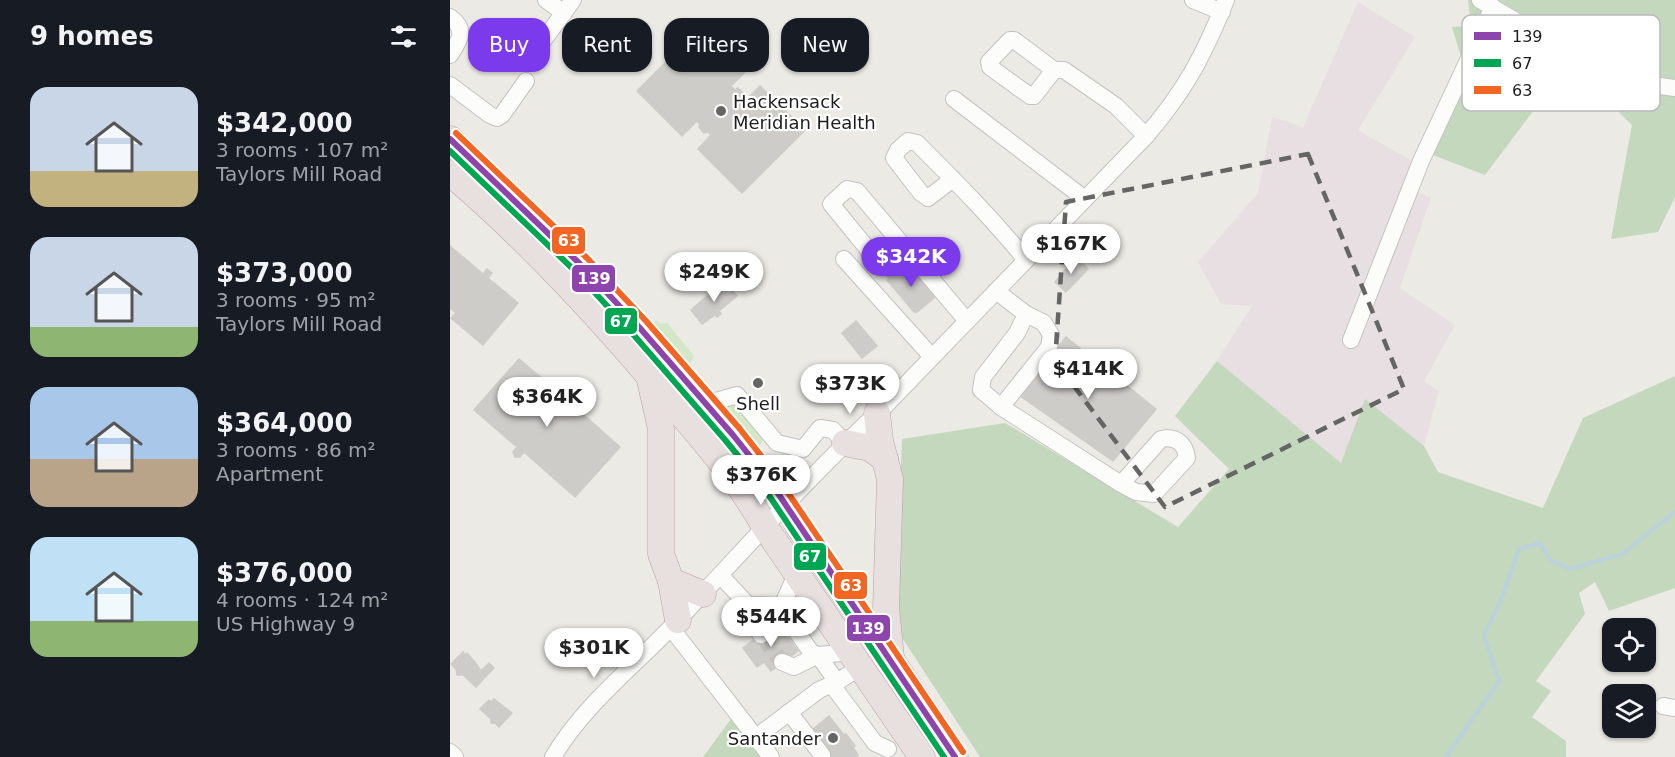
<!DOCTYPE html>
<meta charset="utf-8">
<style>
:root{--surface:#171b24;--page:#20242c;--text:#f1f3f6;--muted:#9ea1a6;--accent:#7c3aed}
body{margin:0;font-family:"DejaVu Sans",sans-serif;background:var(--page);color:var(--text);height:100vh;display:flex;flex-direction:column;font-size:22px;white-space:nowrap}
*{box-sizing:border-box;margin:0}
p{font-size:20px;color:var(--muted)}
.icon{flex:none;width:33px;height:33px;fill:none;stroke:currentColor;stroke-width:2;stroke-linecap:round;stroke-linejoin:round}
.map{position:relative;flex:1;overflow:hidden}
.side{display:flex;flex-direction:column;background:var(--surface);width:450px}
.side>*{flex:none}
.guide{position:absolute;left:18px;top:18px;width:570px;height:54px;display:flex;gap:12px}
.fabs{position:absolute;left:1152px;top:618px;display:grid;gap:12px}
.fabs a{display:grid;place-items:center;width:54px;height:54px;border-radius:12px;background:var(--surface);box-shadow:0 2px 4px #0004;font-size:30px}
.price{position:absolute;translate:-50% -51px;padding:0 14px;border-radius:21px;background:#fff;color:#222;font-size:20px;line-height:39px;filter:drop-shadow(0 2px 3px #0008)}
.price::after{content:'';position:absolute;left:50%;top:36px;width:18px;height:14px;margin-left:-9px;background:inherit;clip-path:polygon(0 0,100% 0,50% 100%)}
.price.active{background:var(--accent);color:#fff}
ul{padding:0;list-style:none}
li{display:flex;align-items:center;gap:18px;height:150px;padding:0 30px}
li span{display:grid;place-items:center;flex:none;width:168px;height:120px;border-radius:18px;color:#555}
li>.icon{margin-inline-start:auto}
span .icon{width:72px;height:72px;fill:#fffc;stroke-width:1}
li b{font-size:26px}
h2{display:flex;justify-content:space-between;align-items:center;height:72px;padding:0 30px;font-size:26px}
.pill{padding:0 21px;border-radius:18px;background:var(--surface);box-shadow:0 2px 4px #0004;font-size:21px;line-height:54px}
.pill.active{background:var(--accent);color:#fff}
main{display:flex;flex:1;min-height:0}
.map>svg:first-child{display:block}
.industrial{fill:#e8dfe3}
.grass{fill:#d4e7c6}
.forest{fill:#c3d8bc}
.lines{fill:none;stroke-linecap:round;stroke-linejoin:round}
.stream{stroke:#bbd2dc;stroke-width:4}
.building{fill:#ceccc8;stroke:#ceccc7;stroke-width:1.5}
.minor-tunnel{stroke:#c2c1bd;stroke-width:16;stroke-dasharray:16 8;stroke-linecap:butt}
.minor-casing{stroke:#c2c2c0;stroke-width:18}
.highway-casing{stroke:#bda0a4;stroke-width:27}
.minor{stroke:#fcfcfb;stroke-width:16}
.highway{stroke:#e8dfdf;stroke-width:26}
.bus-1-casing{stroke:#fff;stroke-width:10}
.bus-2-casing{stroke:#fff;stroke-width:10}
.bus-3-casing{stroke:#fff;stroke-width:10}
.bus-1{stroke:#8e44ad;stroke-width:6}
.bus-2{stroke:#00a651;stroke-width:6}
.bus-3{stroke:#f26522;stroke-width:6}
.marked{fill:none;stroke:#656563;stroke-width:4.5;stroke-dasharray:12 8;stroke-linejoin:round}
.poi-dot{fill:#656563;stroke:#fff;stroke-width:2}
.labels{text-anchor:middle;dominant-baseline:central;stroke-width:4.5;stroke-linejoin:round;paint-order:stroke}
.poi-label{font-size:18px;fill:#1d1d1d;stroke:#fff;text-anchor:start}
.key{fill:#fff;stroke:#bbb;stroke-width:1.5}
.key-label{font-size:16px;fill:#1d1d1d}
.line-badge{stroke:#fff;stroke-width:2}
.badge-label{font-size:16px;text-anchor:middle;font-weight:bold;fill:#fff}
</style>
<main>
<section class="side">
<h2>9 homes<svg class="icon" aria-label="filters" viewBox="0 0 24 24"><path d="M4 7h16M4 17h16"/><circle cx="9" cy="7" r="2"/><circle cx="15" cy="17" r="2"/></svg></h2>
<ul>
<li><span style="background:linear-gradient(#c9d6e8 70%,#c2b280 0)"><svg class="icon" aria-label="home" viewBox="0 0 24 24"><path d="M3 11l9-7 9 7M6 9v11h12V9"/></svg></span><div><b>$342,000</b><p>3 rooms · 107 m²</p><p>Taylors Mill Road</p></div></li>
<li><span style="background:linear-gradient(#c9d6e8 75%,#8fb573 0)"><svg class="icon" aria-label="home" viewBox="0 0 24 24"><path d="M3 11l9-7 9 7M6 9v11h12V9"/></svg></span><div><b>$373,000</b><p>3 rooms · 95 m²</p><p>Taylors Mill Road</p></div></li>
<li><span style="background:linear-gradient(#a9c7e8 60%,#b9a48a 0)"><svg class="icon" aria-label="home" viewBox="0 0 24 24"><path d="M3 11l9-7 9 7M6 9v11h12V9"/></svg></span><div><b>$364,000</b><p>3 rooms · 86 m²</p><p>Apartment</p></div></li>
<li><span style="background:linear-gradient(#bfe0f5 70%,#8fb573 0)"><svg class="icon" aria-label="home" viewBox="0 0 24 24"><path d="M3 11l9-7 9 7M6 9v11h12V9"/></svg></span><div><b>$376,000</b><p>4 rooms · 124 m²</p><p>US Highway 9</p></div></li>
</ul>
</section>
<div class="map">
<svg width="1225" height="757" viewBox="0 0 1225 757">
<rect width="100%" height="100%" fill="#ebeae5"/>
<!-- industrial -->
<polygon class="industrial" points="908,2 965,37 908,130 969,165 959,188 981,198 950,288 1005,325 974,381 989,391 974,446 915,400 891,464 767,361 802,306 771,304 748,262 808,193 822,117 853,127"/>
<!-- grass -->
<g class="grass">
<polygon points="207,321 209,324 217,323 244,356 240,364 203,322"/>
<polygon points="283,403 314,439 308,448 275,406"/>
<path d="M334,452L348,455L358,467C348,477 338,479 326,471L330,456Z"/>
</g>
<!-- forest -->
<g class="forest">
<polygon points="1018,0 1225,0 1225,197 1208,232 1161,239 1182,125 1131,75 1114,70 1035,175 975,152 1013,63 1002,27 1021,26"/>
<polygon points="767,361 891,463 915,399 974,446 988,472 1093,508 1133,418 1225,376 1225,588 1159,611 1145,582 1129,593 1135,614 1086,681 1101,691 1082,717 1116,741 1116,757 530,757 445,627 452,439 555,423 728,527 779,469 725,416"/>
<polygon points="281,719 314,757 253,757"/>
</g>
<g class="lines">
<!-- stream -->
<polyline class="stream" points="996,757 1049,681 1034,635 1051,600 1069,549 1090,543 1100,560 1120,569 1172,554 1225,512"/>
</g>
<!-- building -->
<g class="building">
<polygon points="251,27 296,71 281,86 285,90 288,88 293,93 292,98 295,101 310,86 355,130 292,193 248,149 261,135 258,132 254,133 249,127 250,124 247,121 232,136 187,91"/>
<polygon points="0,246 33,274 37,269 42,273 38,278 68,303 33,345 1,318 6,313 0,308"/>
<polygon points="626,257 638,269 616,292 605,282"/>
<polygon points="457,263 484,295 484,298 467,312 464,312 437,280"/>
<polygon points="274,281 287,296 269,311 271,314 267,317 265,315 252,324 241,310"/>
<polygon points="406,321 427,346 412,358 392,333"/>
<polygon points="616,337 706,409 663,461 569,395"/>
<polygon points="69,359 112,395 115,391 121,392 122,397 118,401 170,447 125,497 74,452 70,457 65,457 63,452 67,447 24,410"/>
<polygon points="327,622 348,651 321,671 314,662 307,667 293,648"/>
<polygon points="13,652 15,655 17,653 25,662 31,671 39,663 44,668 26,687 13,675 7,675 6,669 1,664"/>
<polygon points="44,699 62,713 49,727 45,723 41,723 41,719 30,709 39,700 41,702"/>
<polygon points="379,716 394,735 396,734 405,746 403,747 408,755 405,757 370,757 379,750 365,735 367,734 363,729"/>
</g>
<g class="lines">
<!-- minor-tunnel -->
<polyline class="minor-tunnel" points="311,635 332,662"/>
<defs>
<g id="minor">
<polyline points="96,0 114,13"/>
<polyline points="743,0 772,12"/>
<polyline points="1030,0 1138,63 1165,77 1182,82 1225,88"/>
<path d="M0,17C18,30 9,41 0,55"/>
<polyline points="87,49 123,0"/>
<polyline points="604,70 584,96 580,96 540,67 539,62 560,40 564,40 604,70 614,70 666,106 696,136"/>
<polyline points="0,85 40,115 47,118 52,115 76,81"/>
<polyline points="504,99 635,199"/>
<path d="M503,179L478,198L471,193L444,158L448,150L458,141L467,143C505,181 542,218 576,260"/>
<polyline points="458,251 438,268 430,264 381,204 397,189 407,191 517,321"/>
<polyline points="394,259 482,357"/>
<polyline points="546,291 576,314 594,323 601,335 599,347 551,407"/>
<path d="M576,314L567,333L533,377L531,390L551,407L671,484L686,492L704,494L737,458C735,443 726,436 711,439L671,484"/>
<polyline points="901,340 971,161 1043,7"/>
<polyline points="256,404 287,395 327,443 353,449 370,428 383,430 395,443"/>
<polyline points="347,572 332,606 333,612 361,652 368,655 387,682 385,689 425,743 438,749"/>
<polyline points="270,575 298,605 332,606"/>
<polyline points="298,605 302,622 311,635"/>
<polyline points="221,628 321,757"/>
<polyline points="332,662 344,667 368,655 402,652"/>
<polyline points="1213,706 1225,708"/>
<polyline points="339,712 372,755"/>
<polyline points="305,738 369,690 387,682 412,666"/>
<polyline points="0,752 5,757"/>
<path d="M103,757C135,703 186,665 228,620C296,548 361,474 434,407L696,136C735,91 754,55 776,0"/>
</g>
<g id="highway">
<polyline points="0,139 130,264 189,327 283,435 319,480 336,505 349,527 419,630 442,661 505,757"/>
<path d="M0,173C79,240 150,317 216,396C251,437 289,480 315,527L472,757"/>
<polyline points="200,380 211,429 211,554 221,581 228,620"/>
<polyline points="427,413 430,441 440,479 436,608 441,657"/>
<polyline points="395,443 420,448 435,459"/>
<polyline points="221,581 253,594"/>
</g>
</defs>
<!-- minor casing -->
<use href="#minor" class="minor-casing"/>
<!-- highway casing -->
<use href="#highway" class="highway-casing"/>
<!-- minor -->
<use href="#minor" class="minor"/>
<!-- highway -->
<use href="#highway" class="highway"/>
<defs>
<polyline id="bus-1" points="0,139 130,264 189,327 283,435 319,480 505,757"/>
<polyline id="bus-2" points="0,151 124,270 182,333 276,441 312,485 494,757"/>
<polyline id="bus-3" points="6,133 137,258 196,321 290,429 326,475 513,752"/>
</defs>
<!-- bus-1 casing -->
<use href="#bus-1" class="bus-1-casing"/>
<!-- bus-2 casing -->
<use href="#bus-2" class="bus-2-casing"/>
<!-- bus-3 casing -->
<use href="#bus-3" class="bus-3-casing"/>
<!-- bus-1 -->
<use href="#bus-1" class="bus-1"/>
<!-- bus-2 -->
<use href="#bus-2" class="bus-2"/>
<!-- bus-3 -->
<use href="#bus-3" class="bus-3"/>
</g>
<!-- marked area -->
<path class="marked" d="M858,154L954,389L715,507L605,361L616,202Z"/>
<!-- markers -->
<g class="poi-dot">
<circle cx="271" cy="111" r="6"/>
<circle cx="308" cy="383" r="6"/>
<circle cx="383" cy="738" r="6"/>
</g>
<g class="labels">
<!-- poi labels -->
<g class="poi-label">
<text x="283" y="101">Hackensack<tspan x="283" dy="21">Meridian Health</tspan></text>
<text x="308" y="403" text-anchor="middle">Shell</text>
<text x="371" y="738" text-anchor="end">Santander</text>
</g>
</g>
<!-- legend -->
<rect x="1012" y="15" width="198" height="96" rx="9" class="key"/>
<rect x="1024" y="32" width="27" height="8" fill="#8e44ad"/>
<rect x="1024" y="59" width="27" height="8" fill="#00a651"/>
<rect x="1024" y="86" width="27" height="8" fill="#f26522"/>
<g class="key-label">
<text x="1062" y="42">139</text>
<text x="1062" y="69">67</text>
<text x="1062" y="96">63</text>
</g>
<g class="line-badge">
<rect x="101" y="226" width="35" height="29" rx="6" fill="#f26522"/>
<rect x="121" y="264" width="45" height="29" rx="6" fill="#8e44ad"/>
<rect x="154" y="307" width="34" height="28" rx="6" fill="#00a651"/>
<rect x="343" y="542" width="34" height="29" rx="6" fill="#00a651"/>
<rect x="383" y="571" width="35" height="29" rx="6" fill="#f26522"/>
<rect x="396" y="614" width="45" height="28" rx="6" fill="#8e44ad"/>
</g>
<g class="badge-label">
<text x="119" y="246">63</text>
<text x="144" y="284">139</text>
<text x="171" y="327">67</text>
<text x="360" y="562">67</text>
<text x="401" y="591">63</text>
<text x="418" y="634">139</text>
</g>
</svg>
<div class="fabs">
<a><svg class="icon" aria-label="locate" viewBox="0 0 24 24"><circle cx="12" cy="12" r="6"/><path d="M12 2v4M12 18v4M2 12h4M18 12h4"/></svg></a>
<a><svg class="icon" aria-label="layers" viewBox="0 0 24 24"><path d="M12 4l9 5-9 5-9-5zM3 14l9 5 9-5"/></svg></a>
</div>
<b class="price" style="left:621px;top:275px">$167K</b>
<b class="price active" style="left:461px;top:288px">$342K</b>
<b class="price" style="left:264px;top:303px">$249K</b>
<b class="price" style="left:638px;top:400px">$414K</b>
<b class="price" style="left:400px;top:415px">$373K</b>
<b class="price" style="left:97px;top:428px">$364K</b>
<b class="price" style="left:311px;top:506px">$376K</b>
<b class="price" style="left:321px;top:648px">$544K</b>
<b class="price" style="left:144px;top:679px">$301K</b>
<div class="guide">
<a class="pill active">Buy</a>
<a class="pill">Rent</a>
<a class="pill">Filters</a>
<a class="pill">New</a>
</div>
</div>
</main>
